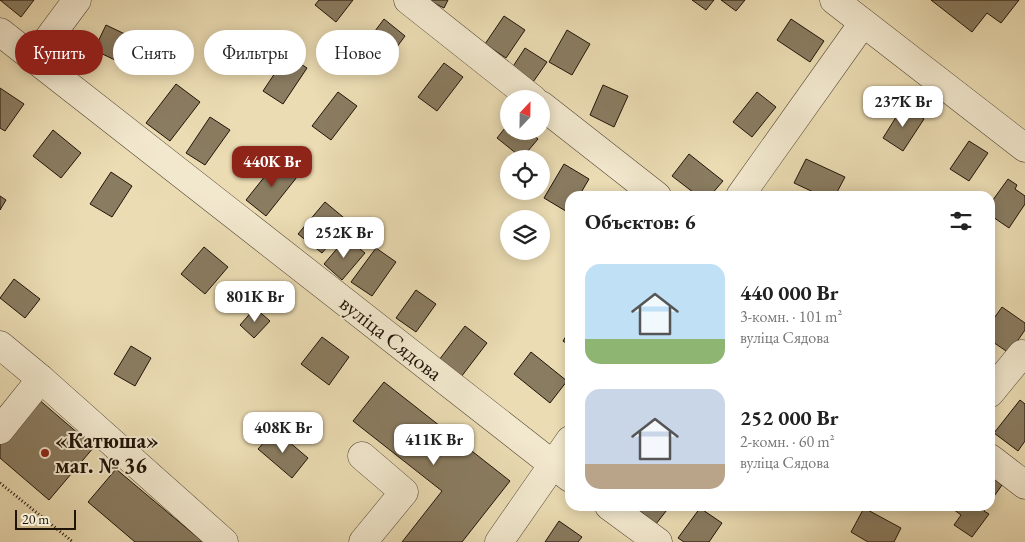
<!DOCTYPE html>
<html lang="ru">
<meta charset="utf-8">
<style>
:root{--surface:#fff;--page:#f6f6f6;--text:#222;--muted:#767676;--accent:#8f2418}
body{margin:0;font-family:"EB Garamond",serif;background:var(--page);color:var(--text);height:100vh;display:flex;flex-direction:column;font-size:19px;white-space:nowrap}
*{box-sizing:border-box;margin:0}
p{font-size:16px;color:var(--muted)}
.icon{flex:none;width:28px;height:28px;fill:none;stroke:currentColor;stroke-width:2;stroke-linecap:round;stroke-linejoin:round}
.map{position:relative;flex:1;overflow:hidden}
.sheet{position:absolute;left:565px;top:191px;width:430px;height:320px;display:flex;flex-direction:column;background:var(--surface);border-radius:15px;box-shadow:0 2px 12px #0003}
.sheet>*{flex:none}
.top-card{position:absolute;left:15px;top:30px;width:475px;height:45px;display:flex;gap:10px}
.needle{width:32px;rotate:22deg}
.controls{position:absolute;left:500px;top:90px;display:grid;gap:10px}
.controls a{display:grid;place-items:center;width:50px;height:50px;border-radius:50%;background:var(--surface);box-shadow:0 2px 12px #0003;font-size:25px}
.scale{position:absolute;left:15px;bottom:12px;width:61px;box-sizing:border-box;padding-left:5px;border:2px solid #201408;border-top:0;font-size:14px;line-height:18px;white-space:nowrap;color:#201408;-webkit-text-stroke:4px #f2e8ce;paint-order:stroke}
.price{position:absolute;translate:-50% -42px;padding:0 11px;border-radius:10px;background:#fff;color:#222;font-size:16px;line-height:32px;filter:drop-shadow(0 1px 2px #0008)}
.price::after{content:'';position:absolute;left:50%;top:30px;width:15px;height:11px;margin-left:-8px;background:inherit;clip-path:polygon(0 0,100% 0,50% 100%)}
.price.current{background:var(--accent);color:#fff}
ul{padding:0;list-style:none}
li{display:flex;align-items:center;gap:15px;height:125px;padding:0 20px}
li span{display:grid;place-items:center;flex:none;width:140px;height:100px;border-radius:15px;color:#555}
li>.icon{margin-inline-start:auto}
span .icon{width:60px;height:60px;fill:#fffc;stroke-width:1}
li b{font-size:21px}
h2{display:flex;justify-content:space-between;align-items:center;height:60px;padding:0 20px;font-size:21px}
.tag{padding:0 18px;border-radius:22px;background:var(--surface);box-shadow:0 2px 12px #0003;font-size:18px;line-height:45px}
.tag.current{background:var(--accent);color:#fff}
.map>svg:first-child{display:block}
.building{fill:#8a7c61;stroke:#201408}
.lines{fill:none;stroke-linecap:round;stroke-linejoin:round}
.minor-casing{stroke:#534633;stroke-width:29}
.path{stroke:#201408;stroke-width:3;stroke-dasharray:1 2.5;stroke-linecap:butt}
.minor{stroke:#f2e8ce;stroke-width:28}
.poi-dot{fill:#8f2418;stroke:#f2e8ce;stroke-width:2}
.labels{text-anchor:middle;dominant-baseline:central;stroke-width:4;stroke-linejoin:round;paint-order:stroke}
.street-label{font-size:22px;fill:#201408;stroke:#f2e8ce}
.poi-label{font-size:22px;font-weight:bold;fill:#201408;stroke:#f2e8ce;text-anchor:start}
</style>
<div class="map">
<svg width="1025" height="542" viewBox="0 0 1025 542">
<rect width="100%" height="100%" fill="#ebdcb3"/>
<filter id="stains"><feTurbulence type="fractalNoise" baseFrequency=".004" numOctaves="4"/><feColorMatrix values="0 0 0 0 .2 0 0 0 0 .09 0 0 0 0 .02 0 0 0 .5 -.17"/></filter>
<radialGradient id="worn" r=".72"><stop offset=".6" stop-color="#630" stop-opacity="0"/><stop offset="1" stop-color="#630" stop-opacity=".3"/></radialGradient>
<!-- building -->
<g class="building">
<polygon points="0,0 34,0 21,17"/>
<polygon points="319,0 353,0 336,22 315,5"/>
<polygon points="428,0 448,0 444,8"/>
<polygon points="692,0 714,0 706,10"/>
<polygon points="721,0 745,0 736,11"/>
<polygon points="931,0 1019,0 1001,23 987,13 972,32"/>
<polygon points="504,16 525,30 506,58 485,44"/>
<polygon points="384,19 405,36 391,55 369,39"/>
<polygon points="791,19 824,41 810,62 777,40"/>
<polygon points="106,25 127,35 115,60 94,50"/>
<polygon points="567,30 590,44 572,75 549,62"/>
<polygon points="525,48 547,62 531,85 510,71"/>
<polygon points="287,55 307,68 283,104 263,91"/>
<polygon points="444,63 463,77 437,111 418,97"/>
<polygon points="176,84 200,102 170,141 146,123"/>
<polygon points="603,85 628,96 614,127 590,115"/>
<polygon points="0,88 24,104 5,131 0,128"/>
<polygon points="338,92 357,106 331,140 312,126"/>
<polygon points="757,92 776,107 752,137 733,122"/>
<polygon points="903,106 924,119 903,151 883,138"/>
<polygon points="210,117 230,130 205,165 186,153"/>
<polygon points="509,123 509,131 528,131 538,139 522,158 497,138"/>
<polygon points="53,130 81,153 61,178 33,156"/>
<polygon points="969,141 988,153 969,181 950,169"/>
<polygon points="689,154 723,181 710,196 698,196 672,176"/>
<polygon points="806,159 845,177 835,196 822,196 794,183"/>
<polygon points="277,161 297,177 266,216 246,200"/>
<polygon points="564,164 589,179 579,196 570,196 569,213 544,198"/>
<polygon points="111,172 132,186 112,217 90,204"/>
<polygon points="1008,179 1017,185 1015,189 1025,196 1025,204 1009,228 990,215 990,204"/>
<polygon points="0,196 6,200 0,210"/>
<polygon points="325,202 349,222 322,253 298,234"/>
<polygon points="346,238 365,253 342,280 324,264"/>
<polygon points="204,247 228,267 205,294 181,274"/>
<polygon points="376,248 396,262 372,296 351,282"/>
<polygon points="14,279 40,299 25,318 0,298"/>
<polygon points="416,290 436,304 416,332 396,318"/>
<polygon points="1002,307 1025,323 1025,330 1009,353 990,340 990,324"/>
<polygon points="255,308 270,321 254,338 240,325"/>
<polygon points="465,326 487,343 461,377 439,360"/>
<polygon points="570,330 570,346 563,341"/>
<polygon points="322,337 349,357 329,385 301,364"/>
<polygon points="131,346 151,358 135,386 114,374"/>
<polygon points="531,352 567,381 550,403 514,374"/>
<polygon points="384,382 510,481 462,542 402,542 442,491 353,421"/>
<polygon points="37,398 94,447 49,500 0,458 0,441"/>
<polygon points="1020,400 1025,404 1025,441 1018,451 994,433"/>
<polygon points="275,430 308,458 292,478 258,449"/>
<polygon points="116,469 203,542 135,542 88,502"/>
<polygon points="990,476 1002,485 990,502"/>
<polygon points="636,506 670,506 656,524 635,507"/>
<polygon points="949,506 987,506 984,511 989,514 972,537 954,525 961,515"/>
<polygon points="700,508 722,523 709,542 684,542 678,538"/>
<polygon points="864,508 901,528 894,542 868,542 851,532"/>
<polygon points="559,521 582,537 578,542 545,542"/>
</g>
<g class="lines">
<defs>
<g id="minor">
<polyline points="408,0 533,99"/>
<polyline points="834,0 1025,148"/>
<polyline points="0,32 570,478"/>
<polyline points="34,58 77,0"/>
<polyline points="541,105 657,196"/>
<polyline points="740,196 863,23"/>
<polyline points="0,345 41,379 0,430"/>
<polyline points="41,379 224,542"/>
<polyline points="990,393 1022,354"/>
<polyline points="362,456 404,492 363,542"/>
<polyline points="990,458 1025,485"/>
<polyline points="609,506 658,542"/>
<polyline points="499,542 570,440"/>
</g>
</defs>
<!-- minor casing -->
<use href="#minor" class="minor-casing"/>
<!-- path -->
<polyline class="path" points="0,483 73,542"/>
<!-- minor -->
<use href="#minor" class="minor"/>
</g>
<!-- markers -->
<circle class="poi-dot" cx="45" cy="453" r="5"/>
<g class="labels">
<!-- street labels -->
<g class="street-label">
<text transform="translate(391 338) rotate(38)">вуліца Сядова</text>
</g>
<!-- poi labels -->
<g class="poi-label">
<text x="55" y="440">«Катюша»<tspan x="55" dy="25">маг. № 36</tspan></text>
</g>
</g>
<rect width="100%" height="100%" filter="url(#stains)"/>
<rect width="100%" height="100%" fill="url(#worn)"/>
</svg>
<div class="controls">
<a><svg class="needle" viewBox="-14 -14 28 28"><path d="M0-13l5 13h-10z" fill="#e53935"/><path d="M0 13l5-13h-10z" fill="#767676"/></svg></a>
<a><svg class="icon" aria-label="locate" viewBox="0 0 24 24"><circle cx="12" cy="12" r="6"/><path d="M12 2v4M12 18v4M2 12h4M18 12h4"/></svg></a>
<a><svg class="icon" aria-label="layers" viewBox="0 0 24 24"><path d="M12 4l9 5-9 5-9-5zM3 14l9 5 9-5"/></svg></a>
</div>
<div class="scale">20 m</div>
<b class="price" style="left:903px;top:128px">237K Br</b>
<b class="price current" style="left:272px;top:188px">440K Br</b>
<b class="price" style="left:344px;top:259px">252K Br</b>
<b class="price" style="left:255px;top:323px">801K Br</b>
<b class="price" style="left:283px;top:454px">408K Br</b>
<b class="price" style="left:434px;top:466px">411K Br</b>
<div class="top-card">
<a class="tag current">Купить</a>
<a class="tag">Снять</a>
<a class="tag">Фильтры</a>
<a class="tag">Новое</a>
</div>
<section class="sheet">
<h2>Объектов: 6<svg class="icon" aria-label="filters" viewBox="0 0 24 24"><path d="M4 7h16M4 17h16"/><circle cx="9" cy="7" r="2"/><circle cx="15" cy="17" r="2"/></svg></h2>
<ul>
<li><span style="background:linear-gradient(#bfe0f5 75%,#8fb573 0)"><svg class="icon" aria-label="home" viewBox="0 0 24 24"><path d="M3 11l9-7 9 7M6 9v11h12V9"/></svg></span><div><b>440 000 Br</b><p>3-комн. · 101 m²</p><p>вуліца Сядова</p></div></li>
<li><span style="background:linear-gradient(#c9d6e8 75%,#b9a48a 0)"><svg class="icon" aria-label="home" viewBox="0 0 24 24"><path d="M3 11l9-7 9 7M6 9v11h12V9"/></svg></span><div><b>252 000 Br</b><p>2-комн. · 60 m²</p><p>вуліца Сядова</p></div></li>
</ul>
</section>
</div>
